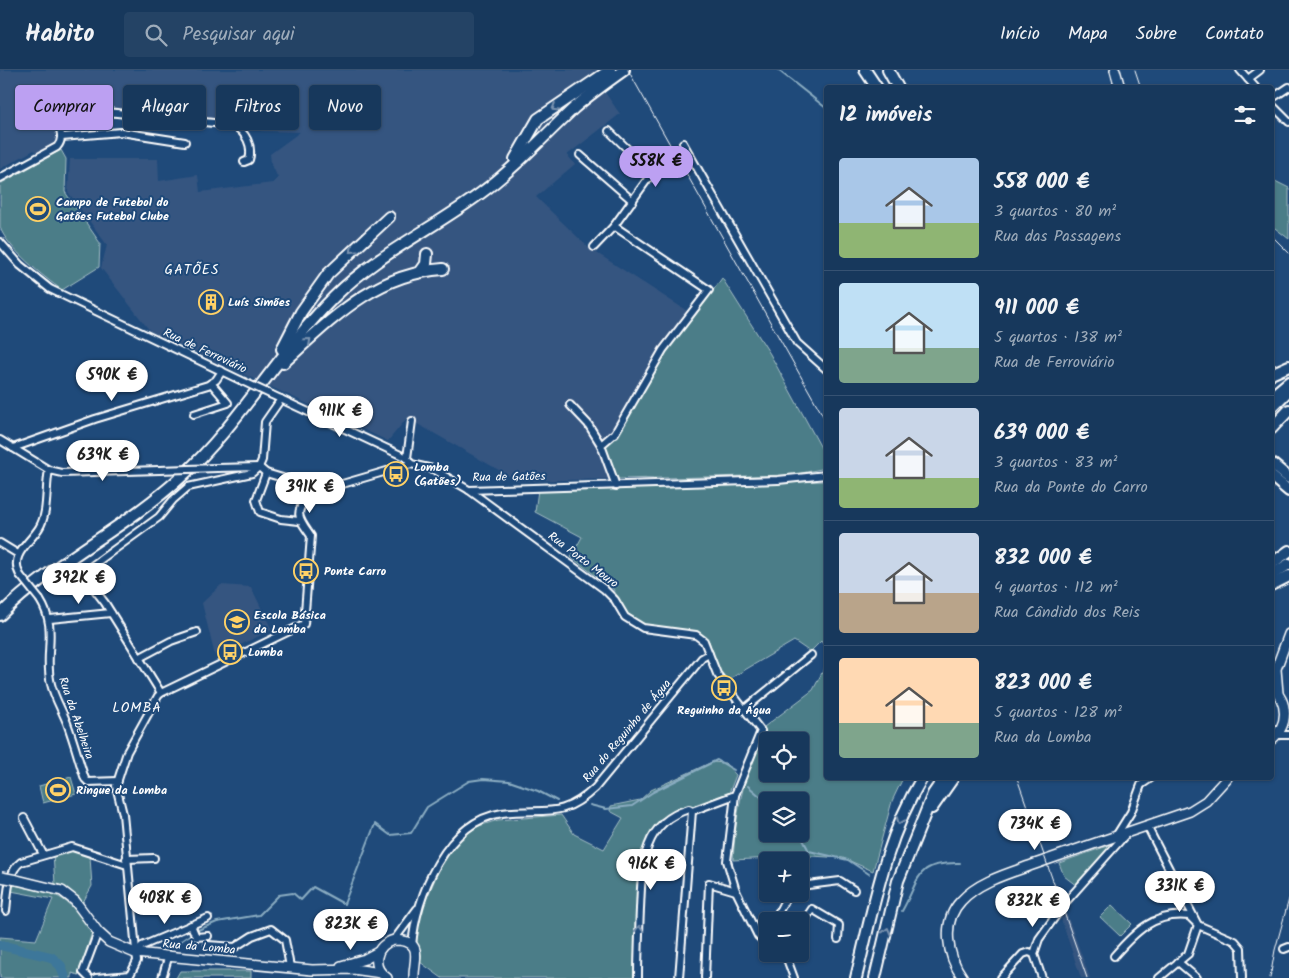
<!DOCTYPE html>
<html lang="pt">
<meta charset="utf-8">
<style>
:root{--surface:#17385c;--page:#244365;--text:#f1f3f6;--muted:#9eacbb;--line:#365272;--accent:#bca0f2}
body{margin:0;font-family:Kalam,sans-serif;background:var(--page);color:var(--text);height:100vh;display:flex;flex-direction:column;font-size:19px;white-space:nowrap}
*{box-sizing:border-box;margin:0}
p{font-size:16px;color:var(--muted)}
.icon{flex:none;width:28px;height:28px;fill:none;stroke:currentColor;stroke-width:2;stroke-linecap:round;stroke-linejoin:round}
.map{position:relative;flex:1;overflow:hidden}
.drawer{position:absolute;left:824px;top:15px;width:450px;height:695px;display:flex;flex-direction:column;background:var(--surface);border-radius:5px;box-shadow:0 1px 4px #0004,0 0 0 1px var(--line)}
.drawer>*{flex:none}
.top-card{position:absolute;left:15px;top:15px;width:475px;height:45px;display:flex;gap:10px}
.controls{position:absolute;left:759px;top:662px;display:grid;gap:10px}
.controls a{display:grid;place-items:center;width:50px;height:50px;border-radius:5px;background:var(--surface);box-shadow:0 1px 4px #0004,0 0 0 1px var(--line);font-size:25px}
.price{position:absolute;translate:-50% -42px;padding:0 11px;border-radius:18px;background:#fff;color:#222;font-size:16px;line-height:32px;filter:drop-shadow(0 1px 2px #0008)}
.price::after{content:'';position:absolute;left:50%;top:30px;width:15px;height:11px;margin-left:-8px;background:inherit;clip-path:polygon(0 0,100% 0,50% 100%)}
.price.current{background:var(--accent);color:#111}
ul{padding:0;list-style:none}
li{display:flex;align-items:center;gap:15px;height:125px;padding:0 15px}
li+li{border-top:1px solid var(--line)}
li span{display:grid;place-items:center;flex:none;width:140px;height:100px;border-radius:5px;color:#555}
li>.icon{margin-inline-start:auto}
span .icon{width:60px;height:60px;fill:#fffc;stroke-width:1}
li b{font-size:21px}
h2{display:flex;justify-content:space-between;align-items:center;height:60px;padding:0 15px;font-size:21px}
.pill{padding:0 18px;border-radius:5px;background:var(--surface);box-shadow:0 1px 4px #0004,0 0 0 1px var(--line);font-size:18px;line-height:45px}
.pill.current{background:var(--accent);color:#111}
header{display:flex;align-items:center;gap:30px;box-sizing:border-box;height:70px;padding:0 25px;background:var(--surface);border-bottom:1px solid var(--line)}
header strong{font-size:24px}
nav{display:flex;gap:28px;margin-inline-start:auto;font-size:18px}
.search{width:350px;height:45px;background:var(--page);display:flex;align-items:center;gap:12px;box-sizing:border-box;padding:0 18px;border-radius:5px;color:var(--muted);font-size:19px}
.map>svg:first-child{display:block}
.built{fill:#355580}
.green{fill:#4b7d88;stroke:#a5bec4;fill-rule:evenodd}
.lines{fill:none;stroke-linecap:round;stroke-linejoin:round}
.stream{stroke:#8badc2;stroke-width:2}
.river{stroke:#3e779a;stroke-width:10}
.minor-casing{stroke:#fff;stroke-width:10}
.major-casing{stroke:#fff;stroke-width:12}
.highway-casing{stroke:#fff;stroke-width:14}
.minor{stroke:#1f4a7a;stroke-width:6}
.major{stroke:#1f4a7a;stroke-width:9}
.highway{stroke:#1f4a7a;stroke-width:10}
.tram{stroke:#fff;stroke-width:1}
.minor-bridge-casing{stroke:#fff;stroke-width:10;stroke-linecap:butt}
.major-bridge-casing{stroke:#fff;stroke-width:12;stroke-linecap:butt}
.minor-bridge{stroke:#1f4a7a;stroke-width:6}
.major-bridge{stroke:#1f4a7a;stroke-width:9}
.oneway{stroke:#7992af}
.labels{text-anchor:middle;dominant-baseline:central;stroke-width:4;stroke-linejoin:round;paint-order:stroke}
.poi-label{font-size:12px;font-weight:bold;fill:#fff;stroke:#1f4a7a;text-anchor:start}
.street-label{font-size:12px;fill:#fff;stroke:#1f4a7a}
.neighbourhood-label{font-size:14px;letter-spacing:1px;fill:#fff;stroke:#1f4a7a}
</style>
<header>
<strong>Habito</strong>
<div class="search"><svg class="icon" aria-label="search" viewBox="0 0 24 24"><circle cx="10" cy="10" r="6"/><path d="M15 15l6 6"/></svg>Pesquisar aqui</div>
<nav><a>Início</a><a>Mapa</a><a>Sobre</a><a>Contato</a></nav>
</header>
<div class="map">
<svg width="1289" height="908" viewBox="0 0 1289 908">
<rect width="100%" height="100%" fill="#1f4a7a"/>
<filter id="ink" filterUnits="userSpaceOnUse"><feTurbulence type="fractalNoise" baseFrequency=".02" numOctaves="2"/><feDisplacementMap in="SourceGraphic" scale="10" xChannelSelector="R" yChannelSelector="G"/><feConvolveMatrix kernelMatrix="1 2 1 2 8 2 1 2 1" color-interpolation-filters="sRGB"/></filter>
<g filter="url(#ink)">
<!-- built -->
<g class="built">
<polygon points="0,0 599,0 590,7 604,21 620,44 567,85 575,94 536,127 589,178 695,246 665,281 618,364 605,376 618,409 518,411 407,348 388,371 150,261 101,198 107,175 68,122 70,89 158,89 159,111 198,105 200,122 273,113 278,108 271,93 270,84 300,62 261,61 262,53 250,51 248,56 52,35 56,69 55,73 36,83 34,80 0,99"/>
<polygon points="221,515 251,517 272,560 223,583 220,586 218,584 215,586 202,533"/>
<polygon points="1055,814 1072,858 1090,908 1081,908 1050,816"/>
</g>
<!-- green -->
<g class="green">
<path d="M61,80L66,89L65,122L100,173L99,197L62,220C45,208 6,177 0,157C0,145 0,126 0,114Z"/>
<polygon points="1271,109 1289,118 1289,169 1271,155"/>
<polygon points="722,208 770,284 826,387 826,398 792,405 618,409 605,376 618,364 665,281 695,246"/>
<polygon points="826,411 826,578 821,571 810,582 794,571 726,611 718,602 709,571 699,562 641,555 627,543 613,519 571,487 582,467 535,442 538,420"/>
<path d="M826,595V708H903L892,731L873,801L843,788L812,786L733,790C735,761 738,733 747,705C752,689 764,675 764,657L813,620ZM768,671H800V704H768ZM768,731H800V764H768Z"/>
<polygon points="712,692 725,693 736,705 729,723 694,736 688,735 660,749 639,785 635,908 442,908 420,892 414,867 418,849 444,788 461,767 479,756 498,750 561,745 574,764 604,779 623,748 610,741 611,736 640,730 651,720"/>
<polygon points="71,707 76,724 43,733 39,716"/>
<polygon points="1110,775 1112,777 1077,816 1064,806 1059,793"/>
<polygon points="70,780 81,782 90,787 92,816 82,834 70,820 55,814 53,784"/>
<path d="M13,815C60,825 63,822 92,862L79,905L72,903V908H0V867L36,870L53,829L11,821Z"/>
<polygon points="1112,835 1132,854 1120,866 1100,847"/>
<polygon points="180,901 251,901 251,908 176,908"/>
</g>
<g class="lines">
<!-- stream -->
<g class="stream">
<polyline points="778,0 826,38"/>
<polyline points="748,716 768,733"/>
<polyline points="590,735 606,739 632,736 653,722 717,690 734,700"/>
<polyline points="800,764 809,781 848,790 869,804"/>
<path d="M902,841C921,808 914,792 960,793"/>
<polyline points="198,860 217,852 259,845 279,825 293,823 301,830 313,817 344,834 375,754 390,765 411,763 427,737 469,711 483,709 509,711 538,721 557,731"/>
<polyline points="168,880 191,864"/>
</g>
<!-- river -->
<polyline class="river" points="0,875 51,887 61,896 65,908"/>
<defs>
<g id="minor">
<polyline points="1240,0 1256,18"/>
<polyline points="1248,9 1260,0"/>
<polyline points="1271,29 1289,17"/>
<polyline points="1271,34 1289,52"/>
<polyline points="62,67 121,62 185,72"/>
<polyline points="683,73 797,273 826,299"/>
<polyline points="580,85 633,131"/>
<path d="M0,108L57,77C67,66 55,54 58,41L63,40L107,42L233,55C246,62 253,76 249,90L244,92"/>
<polyline points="614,156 709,220 663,280 615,363 601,375 616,416"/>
<polyline points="0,172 20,195 50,219 240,310"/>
<polyline points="594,177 614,156 652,103 609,61"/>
<polyline points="272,325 407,388 411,394"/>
<polyline points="570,335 588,354 601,375"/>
<polyline points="194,344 228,333 211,313"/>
<polyline points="0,370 49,400 62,403 159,400"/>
<polyline points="13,378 95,349 208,315 216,310 222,301"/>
<polyline points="407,388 412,351"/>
<polyline points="259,397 262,390 265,352 281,329"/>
<polyline points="217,398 259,397 266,403 286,409 308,424"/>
<polyline points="266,403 256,430 260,442 281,449 299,451"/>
<polyline points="469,420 778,410 826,405"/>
<polyline points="0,473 18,484"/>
<path d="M20,505C9,485 29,474 39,458C49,442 45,418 49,400"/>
<path d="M40,530C59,560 43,583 51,614C54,627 62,640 67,653C74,672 79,691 85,709L88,712L118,711"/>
<polyline points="50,549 111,543"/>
<polyline points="139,588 171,571 197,562"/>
<polyline points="161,623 105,533 82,503 159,447 173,430 188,417 252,403 259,397"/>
<polyline points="746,638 811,585"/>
<polyline points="1278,665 1289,665"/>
<polyline points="24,748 43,784"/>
<polyline points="1147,756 1198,855 1235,871 1241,878 1242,908"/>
<polyline points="1116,766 1131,742 1141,715 1151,708"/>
<polyline points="126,789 154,788"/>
<polyline points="800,793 802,787"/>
<polyline points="800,813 808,815 840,811 854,820"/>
<polyline points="1064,834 1127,763"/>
<path d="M6,841C8,826 7,802 21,792L72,777L127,795"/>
<polyline points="774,851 788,824"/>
<polyline points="191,855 196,867 208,866"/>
<polyline points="800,857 812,839 839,855 838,869"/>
<polyline points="394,870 417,839"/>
<polyline points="763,872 768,864"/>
<polyline points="208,875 235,877 252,866 271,859 285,870 290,897"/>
<path d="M412,876C416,825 446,752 502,743C543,737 560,751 595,718L702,588L709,584"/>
<polyline points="1284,879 1289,877"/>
<polyline points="135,883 142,876 208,848"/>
<polyline points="781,884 787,889 794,908"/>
<path d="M1114,886C1135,862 1154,842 1189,846L1198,855L1188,884L1159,908"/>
<polyline points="1178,892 1197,908"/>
<polyline points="89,908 83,902 98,862"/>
<path d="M96,908L130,905L137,891L123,744L116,716L127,682L158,626L161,623L304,554L311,466C298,447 294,445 308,424L411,394L433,399L469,420L604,519L615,530L625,547L643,558L696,565L704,571L717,604L761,661L735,725L727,791L736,821L758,866L768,875"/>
<polyline points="162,908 168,888"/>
<path d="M638,908C638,885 639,862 640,839C642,797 641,753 689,739L692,741L735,725"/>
<polyline points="679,908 692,741"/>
<polyline points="705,908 709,813 736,821"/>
<polyline points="1001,908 1023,884 1029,882 1034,884"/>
<polyline points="1042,908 1034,884 1039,869 1057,844"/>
</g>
<g id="major">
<polyline points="1115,0 1120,18"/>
<path d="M1271,617C1289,632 1289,655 1271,670"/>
<polyline points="1278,623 1276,599 1289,564"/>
<polyline points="17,810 62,821 75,831 98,862 109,872 135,883 312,900 353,899 381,903"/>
<polyline points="341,896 365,889 378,882"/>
<path d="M387,908C370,897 375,875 394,870C426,870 413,891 414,908"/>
<path d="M963,908C947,886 941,852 961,831C979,811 1010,803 1035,794C1086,776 1138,759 1190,741L1206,731L1227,708"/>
</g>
<g id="highway">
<polyline points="865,0 877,18"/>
<polyline points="888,0 898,18"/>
<polyline points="515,89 538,49 610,0"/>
<polyline points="421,201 426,194 427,184"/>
<polyline points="282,279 301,242 328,204 389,147"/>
<path d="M283,293C332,249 374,204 443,199"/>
<polyline points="1271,304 1289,296"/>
<polyline points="1271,327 1289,312"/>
<polyline points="1271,338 1289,320"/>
<polyline points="1271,359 1289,340"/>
<polyline points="1271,393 1289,408"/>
<polyline points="1271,406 1289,421"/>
<polyline points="1271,494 1289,481"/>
<polyline points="1271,505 1289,494"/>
<polyline points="1271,515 1289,506"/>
<path d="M0,545C54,491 124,459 180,408C239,355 278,283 334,227C377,184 433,159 481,123C515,98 543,67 574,38C590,24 607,12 624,0"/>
<polyline points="932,738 953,708"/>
<path d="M856,908C873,839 885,769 922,708"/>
<polyline points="875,908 898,811 933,724 944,708"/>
</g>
</defs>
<!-- minor casing -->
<use href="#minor" class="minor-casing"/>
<!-- major casing -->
<use href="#major" class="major-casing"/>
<!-- highway casing -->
<use href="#highway" class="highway-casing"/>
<!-- minor -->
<use href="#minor" class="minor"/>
<!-- major -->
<use href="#major" class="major"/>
<!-- highway -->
<use href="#highway" class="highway"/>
<!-- tram -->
<g class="tram">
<polyline points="628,0 826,351"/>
<polyline points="1135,0 1141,18"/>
<polyline points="1271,165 1289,183"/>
<polyline points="1017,708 1087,908"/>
<polyline points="1270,908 1275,880 1289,829"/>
</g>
<defs>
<g id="minor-bridge">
<polyline points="240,310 272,325"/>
<polyline points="159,400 217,398"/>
<polyline points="20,505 40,530"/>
</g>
<polyline id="major-bridge" points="1,807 17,810"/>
</defs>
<!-- minor-bridge casing -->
<use href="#minor-bridge" class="minor-bridge-casing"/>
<!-- major-bridge casing -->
<use href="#major-bridge" class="major-bridge-casing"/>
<!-- minor-bridge -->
<use href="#minor-bridge" class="minor-bridge"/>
<!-- major-bridge -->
<use href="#major-bridge" class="major-bridge"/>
</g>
<!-- one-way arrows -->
<defs><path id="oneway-chevron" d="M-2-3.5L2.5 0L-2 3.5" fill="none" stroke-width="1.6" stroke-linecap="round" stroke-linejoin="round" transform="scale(1.25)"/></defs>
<g class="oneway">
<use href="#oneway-chevron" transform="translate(555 38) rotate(148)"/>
<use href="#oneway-chevron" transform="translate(353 180) rotate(138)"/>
<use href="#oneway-chevron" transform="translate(308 271) rotate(-41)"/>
<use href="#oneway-chevron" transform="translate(900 751) rotate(111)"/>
<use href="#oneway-chevron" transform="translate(639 859) rotate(-88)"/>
<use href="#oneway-chevron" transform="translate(887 861) rotate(-76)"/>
</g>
</g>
<!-- icons -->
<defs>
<symbol id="stadium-ring" viewBox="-11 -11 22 22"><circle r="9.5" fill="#1f4a7a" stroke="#ffd166" stroke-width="1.5"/><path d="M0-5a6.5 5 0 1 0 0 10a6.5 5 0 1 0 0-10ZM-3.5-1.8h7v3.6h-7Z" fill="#ffd166"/></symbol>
<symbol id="building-ring" viewBox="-11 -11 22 22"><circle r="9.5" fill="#1f4a7a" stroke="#ffd166" stroke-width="1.5"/><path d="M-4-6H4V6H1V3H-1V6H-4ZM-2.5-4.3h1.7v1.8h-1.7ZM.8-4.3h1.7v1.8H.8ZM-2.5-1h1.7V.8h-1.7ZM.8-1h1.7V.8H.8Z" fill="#ffd166"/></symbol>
<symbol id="bus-ring" viewBox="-11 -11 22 22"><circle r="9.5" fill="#1f4a7a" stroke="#ffd166" stroke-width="1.5"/><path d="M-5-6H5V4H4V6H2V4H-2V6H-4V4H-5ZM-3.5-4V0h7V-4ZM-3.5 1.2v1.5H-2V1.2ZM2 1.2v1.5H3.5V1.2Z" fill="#ffd166"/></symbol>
<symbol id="school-ring" viewBox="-11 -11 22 22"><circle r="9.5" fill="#1f4a7a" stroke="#ffd166" stroke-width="1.5"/><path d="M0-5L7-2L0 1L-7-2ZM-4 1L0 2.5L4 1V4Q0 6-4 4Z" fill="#ffd166"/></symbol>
</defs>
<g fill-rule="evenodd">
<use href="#stadium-ring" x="24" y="125" width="28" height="28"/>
<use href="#building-ring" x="197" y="218" width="28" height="28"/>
<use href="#bus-ring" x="382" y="390" width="28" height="28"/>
<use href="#bus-ring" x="292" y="487" width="28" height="28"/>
<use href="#school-ring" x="223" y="538" width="28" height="28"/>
<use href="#bus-ring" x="216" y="568" width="28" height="28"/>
<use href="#bus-ring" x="710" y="604" width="28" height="28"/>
<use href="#stadium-ring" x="44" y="706" width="28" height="28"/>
</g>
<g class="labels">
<!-- poi labels -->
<g class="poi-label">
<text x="56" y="132">Campo de Futebol do<tspan x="56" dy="14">Gatões Futebol Clube</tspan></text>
<text x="228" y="232">Luís Simões</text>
<text x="414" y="397">Lomba<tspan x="414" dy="14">(Gatões)</tspan></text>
<text x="324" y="501">Ponte Carro</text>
<text x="254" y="545">Escola Básica<tspan x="254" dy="14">da Lomba</tspan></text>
<text x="248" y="582">Lomba</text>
<text x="724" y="640" text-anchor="middle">Reguinho da Água</text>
<text x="76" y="720">Ringue da Lomba</text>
</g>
<!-- street labels -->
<g class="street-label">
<text transform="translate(205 281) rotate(25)">Rua de Ferroviário</text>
<text transform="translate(509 407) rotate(-1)">Rua de Gatões</text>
<text transform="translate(583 490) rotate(37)">Rua Porto Mouro</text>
<text transform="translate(76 648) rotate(71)">Rua da Abelheira</text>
<text transform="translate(627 661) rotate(-50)">Rua do Reguinho de Água</text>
<text transform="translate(199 877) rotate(5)">Rua da Lomba</text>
</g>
<!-- neighbourhood labels -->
<g class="neighbourhood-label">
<text x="192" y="200">GATÕES</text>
<text x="137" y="638">LOMBA</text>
</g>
</g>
</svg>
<div class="controls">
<a><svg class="icon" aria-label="locate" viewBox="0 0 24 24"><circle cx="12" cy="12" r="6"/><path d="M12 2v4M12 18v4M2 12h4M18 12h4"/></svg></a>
<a><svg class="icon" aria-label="layers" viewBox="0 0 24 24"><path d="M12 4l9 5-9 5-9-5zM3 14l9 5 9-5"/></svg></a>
<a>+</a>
<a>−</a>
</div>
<b class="price current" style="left:656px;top:118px">558K €</b>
<b class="price" style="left:112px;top:332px">590K €</b>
<b class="price" style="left:340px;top:368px">911K €</b>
<b class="price" style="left:103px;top:412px">639K €</b>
<b class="price" style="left:310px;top:444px">391K €</b>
<b class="price" style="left:79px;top:535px">392K €</b>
<b class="price" style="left:1035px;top:781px">734K €</b>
<b class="price" style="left:651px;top:821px">916K €</b>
<b class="price" style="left:1180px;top:843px">331K €</b>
<b class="price" style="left:165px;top:855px">408K €</b>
<b class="price" style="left:1033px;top:858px">832K €</b>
<b class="price" style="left:351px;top:881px">823K €</b>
<div class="top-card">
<a class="pill current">Comprar</a>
<a class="pill">Alugar</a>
<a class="pill">Filtros</a>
<a class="pill">Novo</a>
</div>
<section class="drawer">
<h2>12 imóveis<svg class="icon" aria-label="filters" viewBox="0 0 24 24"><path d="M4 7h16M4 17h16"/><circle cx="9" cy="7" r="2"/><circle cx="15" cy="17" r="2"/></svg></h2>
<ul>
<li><span style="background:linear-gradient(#a9c7e8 65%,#8fb573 0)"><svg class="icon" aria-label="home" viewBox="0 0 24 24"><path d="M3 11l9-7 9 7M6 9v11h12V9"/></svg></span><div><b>558 000 €</b><p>3 quartos · 80 m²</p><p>Rua das Passagens</p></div></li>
<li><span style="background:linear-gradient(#bfe0f5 65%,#7fa58c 0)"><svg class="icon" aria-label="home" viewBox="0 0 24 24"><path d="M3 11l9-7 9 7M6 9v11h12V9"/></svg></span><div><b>911 000 €</b><p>5 quartos · 138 m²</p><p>Rua de Ferroviário</p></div></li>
<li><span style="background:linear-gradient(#c9d6e8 70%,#8fb573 0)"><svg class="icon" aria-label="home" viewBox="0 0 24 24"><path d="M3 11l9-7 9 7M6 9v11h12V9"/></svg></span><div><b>639 000 €</b><p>3 quartos · 83 m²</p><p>Rua da Ponte do Carro</p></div></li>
<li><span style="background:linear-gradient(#c9d6e8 60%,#b9a48a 0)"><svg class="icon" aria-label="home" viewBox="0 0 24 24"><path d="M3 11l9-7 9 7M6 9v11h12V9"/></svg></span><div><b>832 000 €</b><p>4 quartos · 112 m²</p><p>Rua Cândido dos Reis</p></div></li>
<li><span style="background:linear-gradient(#ffd9b3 65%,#7fa58c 0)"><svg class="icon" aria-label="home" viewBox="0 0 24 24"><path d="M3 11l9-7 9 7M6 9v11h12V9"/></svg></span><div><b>823 000 €</b><p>5 quartos · 128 m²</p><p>Rua da Lomba</p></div></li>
</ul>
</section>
</div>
